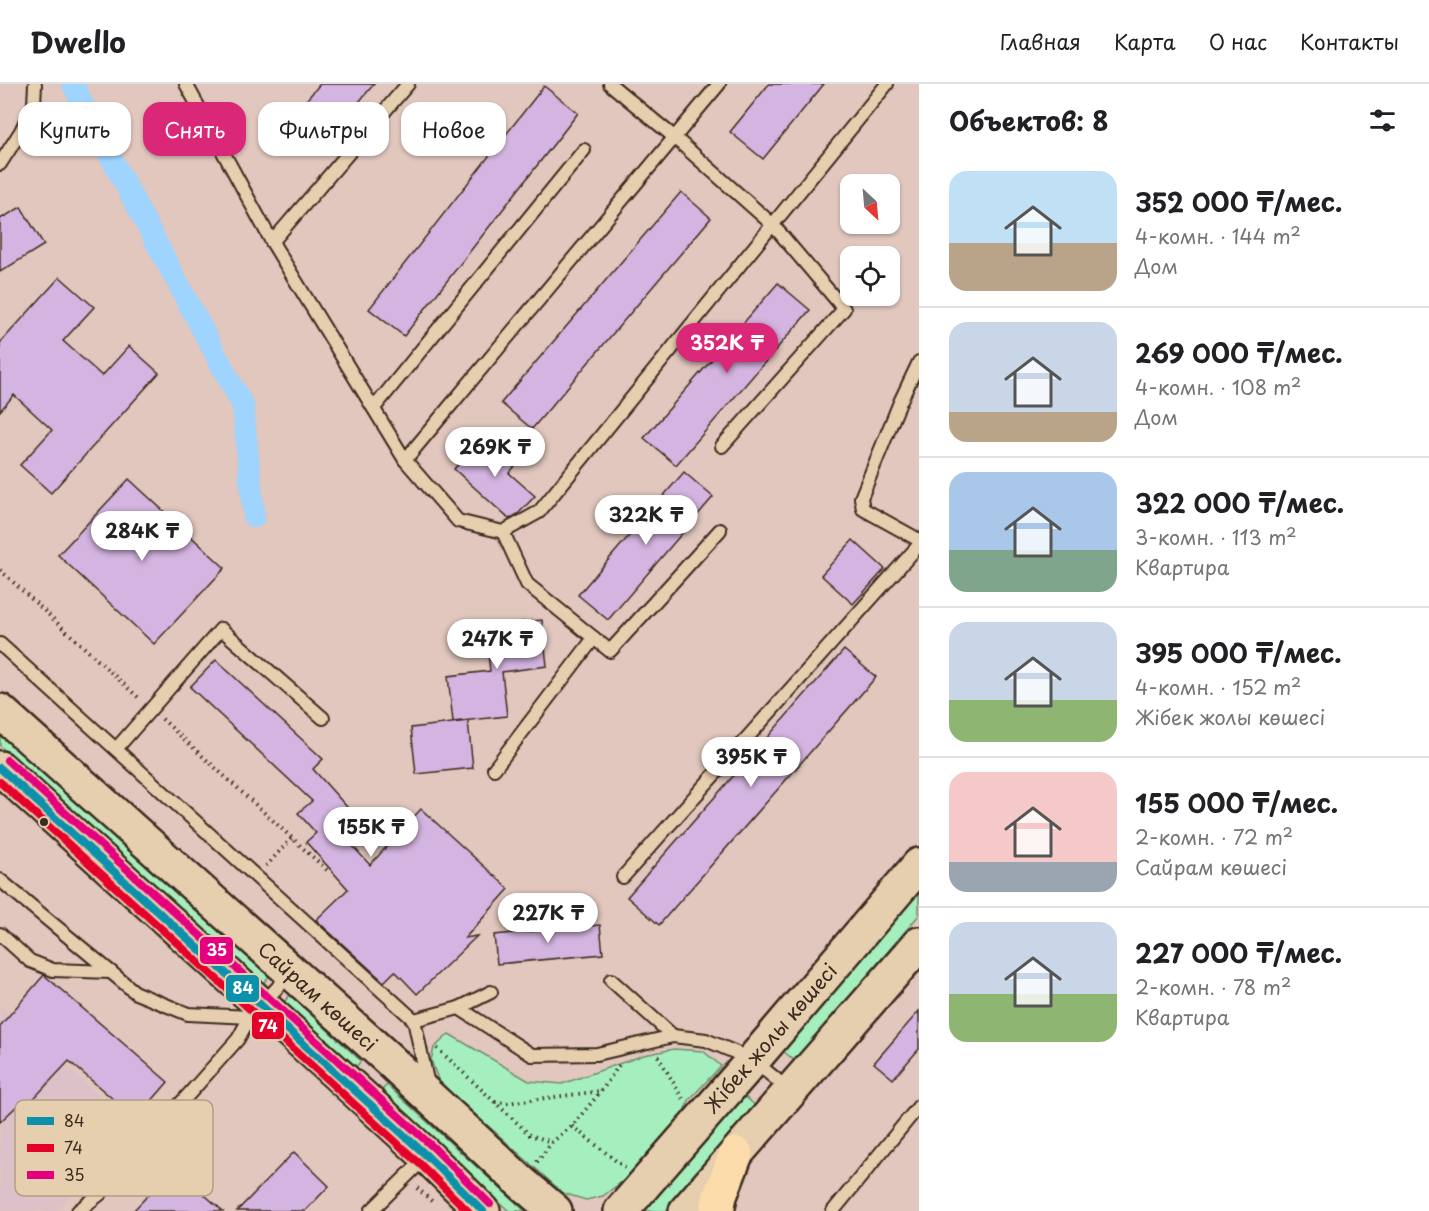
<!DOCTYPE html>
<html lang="ru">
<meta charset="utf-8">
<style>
:root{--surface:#fff;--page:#f6f6f6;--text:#202124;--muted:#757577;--line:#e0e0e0;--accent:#db2777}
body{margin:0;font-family:"Playpen Sans",sans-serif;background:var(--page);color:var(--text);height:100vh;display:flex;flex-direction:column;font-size:22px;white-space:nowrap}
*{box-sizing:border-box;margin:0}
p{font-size:20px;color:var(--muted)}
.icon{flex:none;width:33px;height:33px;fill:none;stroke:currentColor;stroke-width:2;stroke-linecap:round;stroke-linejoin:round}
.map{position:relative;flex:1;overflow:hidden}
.panel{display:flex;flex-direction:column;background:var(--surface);width:510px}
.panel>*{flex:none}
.hud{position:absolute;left:18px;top:18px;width:570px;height:54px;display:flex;gap:12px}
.needle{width:39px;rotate:154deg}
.buttons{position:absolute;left:840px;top:90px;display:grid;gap:12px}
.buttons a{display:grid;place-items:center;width:60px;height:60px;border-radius:12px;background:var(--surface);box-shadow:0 2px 4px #0004;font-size:30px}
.price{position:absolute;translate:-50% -51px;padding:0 14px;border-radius:21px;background:#fff;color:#222;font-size:20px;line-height:39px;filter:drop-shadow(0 2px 3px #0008)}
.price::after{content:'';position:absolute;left:50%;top:36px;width:18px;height:14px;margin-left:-9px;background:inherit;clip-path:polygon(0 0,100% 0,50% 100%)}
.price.active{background:var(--accent);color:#fff}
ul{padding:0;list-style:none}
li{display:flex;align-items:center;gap:18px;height:150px;padding:0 30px}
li+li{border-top:2px solid var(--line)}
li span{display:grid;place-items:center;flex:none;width:168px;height:120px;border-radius:18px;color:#555}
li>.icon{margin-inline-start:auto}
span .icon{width:72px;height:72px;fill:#fffc;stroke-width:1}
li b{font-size:26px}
h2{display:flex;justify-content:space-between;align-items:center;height:72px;padding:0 30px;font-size:26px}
.pill{padding:0 21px;border-radius:18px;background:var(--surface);box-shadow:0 2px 4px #0004;font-size:21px;line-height:54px}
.pill.active{background:var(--accent);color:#fff}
header{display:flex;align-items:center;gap:36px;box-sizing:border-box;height:84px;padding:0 30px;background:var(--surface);border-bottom:2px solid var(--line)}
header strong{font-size:28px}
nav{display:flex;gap:33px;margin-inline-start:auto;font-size:21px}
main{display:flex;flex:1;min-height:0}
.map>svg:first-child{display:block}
.built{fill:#ddc1c8}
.green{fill:#a5efbe;stroke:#708c6e;stroke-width:1.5}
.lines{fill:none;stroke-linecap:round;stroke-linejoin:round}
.canal{stroke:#9fd4fe;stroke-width:22}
.building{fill:#d4b4e0;stroke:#3b2a1e;stroke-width:1.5}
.lane-casing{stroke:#3b2a1e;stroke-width:16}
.secondary-casing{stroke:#3b2a1e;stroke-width:38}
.primary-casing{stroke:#3b2a1e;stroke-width:38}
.path{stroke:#3b2a1e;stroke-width:4;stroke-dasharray:1.5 4.5;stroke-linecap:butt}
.lane{stroke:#e6cfaf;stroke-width:12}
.secondary{stroke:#e6cfaf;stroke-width:33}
.primary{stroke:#fddcac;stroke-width:33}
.bus-1-casing{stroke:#e6cfaf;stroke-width:12}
.bus-2-casing{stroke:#e6cfaf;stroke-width:12}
.bus-3-casing{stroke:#e6cfaf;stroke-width:12}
.bus-1{stroke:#0c90ab;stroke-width:8}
.bus-2{stroke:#e4002b;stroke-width:8}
.bus-3{stroke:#e5007d;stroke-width:8}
.bus-dot{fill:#3b2a1e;stroke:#e6cfaf;stroke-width:2}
.labels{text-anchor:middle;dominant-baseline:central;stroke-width:4.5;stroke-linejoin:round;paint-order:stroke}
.street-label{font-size:20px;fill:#3b2a1e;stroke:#e6cfaf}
.key{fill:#e6cfaf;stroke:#b39e84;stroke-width:1.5}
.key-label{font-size:16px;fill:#3b2a1e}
.line-badge{stroke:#e6cfaf;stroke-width:2}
.badge-label{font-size:16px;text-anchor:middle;font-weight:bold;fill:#fff}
</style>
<header>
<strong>Dwello</strong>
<nav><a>Главная</a><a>Карта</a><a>О нас</a><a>Контакты</a></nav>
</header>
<main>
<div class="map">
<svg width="919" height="1127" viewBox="0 0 919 1127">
<rect width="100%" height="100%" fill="#e1c7be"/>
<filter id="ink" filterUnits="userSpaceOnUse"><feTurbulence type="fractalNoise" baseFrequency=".0167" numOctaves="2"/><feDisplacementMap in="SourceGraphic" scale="12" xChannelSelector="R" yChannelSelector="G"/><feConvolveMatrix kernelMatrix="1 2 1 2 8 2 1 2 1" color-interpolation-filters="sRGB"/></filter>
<g filter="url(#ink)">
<!-- built -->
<polygon class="built" points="0,922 133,1043 56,1127 0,1127"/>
<!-- green -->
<g class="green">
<polygon points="0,647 269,892 262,901 0,662"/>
<polygon points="919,806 919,831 795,977 782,966"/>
<polygon points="290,911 361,977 354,985 283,919"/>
<polygon points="449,950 529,997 562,1000 644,971 674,965 703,967 721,982 690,1015 678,1038 659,1062 628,1093 603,1112 586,1116 563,1109 439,998 431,976 434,964"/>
<polygon points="387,1001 525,1127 509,1127 379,1009"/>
<polygon points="743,1011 757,1023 667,1127 643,1127"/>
</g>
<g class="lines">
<!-- canal -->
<polyline class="canal" points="73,0 82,19 243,322 254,433"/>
</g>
<!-- building -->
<g class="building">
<polygon points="320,0 374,0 317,68 285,41"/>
<polygon points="769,0 824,0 763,75 730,48"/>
<polygon points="544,2 578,29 404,252 369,225"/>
<polygon points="681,108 711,134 532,345 501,319"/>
<polygon points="21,123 44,161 0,188 0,135"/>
<polygon points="60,193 94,223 63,257 102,292 129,262 159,289 51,409 20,381 52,346 14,311 0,327 0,259"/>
<polygon points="778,199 810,226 676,381 644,354"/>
<polygon points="486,351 517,380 509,389 535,412 518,430 509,435 454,385"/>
<polygon points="684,388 713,413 608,536 578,511"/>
<polygon points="129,395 225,484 154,560 58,471"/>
<polygon points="853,456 885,485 853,520 821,491"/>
<polygon points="542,536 547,582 502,588 507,632 453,638 448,592 490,587 485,542"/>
<polygon points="844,566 876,593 659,841 627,813"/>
<polygon points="216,576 323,675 313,685 355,732 339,747 370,781 421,725 509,805 465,854 477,852 417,910 395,887 384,898 316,836 348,805 306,758 316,749 298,729 312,717 190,603"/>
<polygon points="468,637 473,684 416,690 411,644"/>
<polygon points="600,841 603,870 497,880 494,851"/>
<polygon points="44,891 168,998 136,1035 69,977 24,1025 19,1020 0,1038 0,942"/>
<polygon points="919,927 919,965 893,995 874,979"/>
<polygon points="294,1068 329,1102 305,1127 237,1127"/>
<polygon points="174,1084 223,1127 133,1127"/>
</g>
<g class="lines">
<defs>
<g id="lane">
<polyline points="186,0 272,158 405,376 458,437 503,448 539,428 887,0"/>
<polyline points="610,0 674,53 773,141 844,225 722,362"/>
<polyline points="0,80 21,47 34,20 35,0"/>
<polyline points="272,158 408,0"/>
<polyline points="919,278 900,318 861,414 863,425 919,456"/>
<polyline points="374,324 584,66"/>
<polyline points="405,376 719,0"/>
<polyline points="503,448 527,500 610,567 720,446"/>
<polyline points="0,560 414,936 428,1001"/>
<polyline points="116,665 221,545 323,634"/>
<polyline points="494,685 594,554"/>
<polyline points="623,793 919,461"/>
<polyline points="0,796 136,909 188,930 250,933"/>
<polyline points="0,850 30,877 53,886 111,888"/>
<polyline points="611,896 673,952"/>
<polyline points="459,924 491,908"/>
<polyline points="414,936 459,924 532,971 597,970 673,952 706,956 753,976 789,1006"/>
<polyline points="78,1127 100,1110 238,955 250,933 291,889"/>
<polyline points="371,1127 426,1073"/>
<polyline points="833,1127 919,1022"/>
</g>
<g id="secondary">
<polyline points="0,627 385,972 522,1099 555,1127"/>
<polyline points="0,684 356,1007 427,1072 483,1127"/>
<polyline points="621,1127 753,976 919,781"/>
<polyline points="686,1127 919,860"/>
</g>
<polyline id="primary" points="717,1127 720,1112 736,1070"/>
</defs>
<!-- lane casing -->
<use href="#lane" class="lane-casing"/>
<!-- secondary casing -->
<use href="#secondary" class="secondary-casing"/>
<!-- primary casing -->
<use href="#primary" class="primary-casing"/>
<!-- path -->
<g class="path">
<polyline points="0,486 141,616"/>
<polyline points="162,635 328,787"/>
<polyline points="266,782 292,754"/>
<polyline points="437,964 530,1051 552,1058"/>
<polyline points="658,972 684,1017 683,1018"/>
<polyline points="495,1018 507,1019 601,1007"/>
<polyline points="572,1042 625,1084"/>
<polyline points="537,1078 552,1058 572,1042 602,1006 619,981"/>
<polyline points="417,1104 434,1119"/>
</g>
<!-- lane -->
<use href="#lane" class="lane"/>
<!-- secondary -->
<use href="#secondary" class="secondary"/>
<!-- primary -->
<use href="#primary" class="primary"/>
<defs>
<polyline id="bus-1" points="0,684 427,1072 483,1127"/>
<polyline id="bus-2" points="0,698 420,1080 468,1127"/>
<polyline id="bus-3" points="7,676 434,1064 490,1120"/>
</defs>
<!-- bus-1 casing -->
<use href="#bus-1" class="bus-1-casing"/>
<!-- bus-2 casing -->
<use href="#bus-2" class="bus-2-casing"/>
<!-- bus-3 casing -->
<use href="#bus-3" class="bus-3-casing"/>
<!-- bus-1 -->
<use href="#bus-1" class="bus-1"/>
<!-- bus-2 -->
<use href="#bus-2" class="bus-2"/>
<!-- bus-3 -->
<use href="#bus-3" class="bus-3"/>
</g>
</g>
<!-- markers -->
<circle class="bus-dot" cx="44" cy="738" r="5"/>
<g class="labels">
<!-- street labels -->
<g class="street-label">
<text transform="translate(318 912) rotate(42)">Сайрам көшесі</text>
<text transform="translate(770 954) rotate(-49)">Жібек жолы көшесі</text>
</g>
</g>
<!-- legend -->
<rect x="15" y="1016" width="198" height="96" rx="9" class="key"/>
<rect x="27" y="1033" width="27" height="8" fill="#0c90ab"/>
<rect x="27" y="1060" width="27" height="8" fill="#e4002b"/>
<rect x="27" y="1087" width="27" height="8" fill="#e5007d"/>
<g class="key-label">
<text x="64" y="1043">84</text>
<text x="64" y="1070">74</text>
<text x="64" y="1097">35</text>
</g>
<g class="line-badge">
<rect x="199" y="852" width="35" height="29" rx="6" fill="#e5007d"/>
<rect x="225" y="890" width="35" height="29" rx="6" fill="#0c90ab"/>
<rect x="251" y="927" width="34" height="29" rx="6" fill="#e4002b"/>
</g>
<g class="badge-label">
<text x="217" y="872">35</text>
<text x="243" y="910">84</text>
<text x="268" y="948">74</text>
</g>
</svg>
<div class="buttons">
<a><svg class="needle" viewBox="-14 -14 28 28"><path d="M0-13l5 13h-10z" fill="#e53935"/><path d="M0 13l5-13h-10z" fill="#757577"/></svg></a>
<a><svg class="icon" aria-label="locate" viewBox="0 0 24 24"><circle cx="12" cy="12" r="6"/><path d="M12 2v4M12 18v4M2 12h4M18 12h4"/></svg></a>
</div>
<b class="price active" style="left:727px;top:290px">352K ₸</b>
<b class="price" style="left:495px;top:394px">269K ₸</b>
<b class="price" style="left:646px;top:462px">322K ₸</b>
<b class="price" style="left:142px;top:478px">284K ₸</b>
<b class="price" style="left:497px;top:586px">247K ₸</b>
<b class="price" style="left:751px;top:704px">395K ₸</b>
<b class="price" style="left:371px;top:774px">155K ₸</b>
<b class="price" style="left:548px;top:860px">227K ₸</b>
<div class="hud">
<a class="pill">Купить</a>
<a class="pill active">Снять</a>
<a class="pill">Фильтры</a>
<a class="pill">Новое</a>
</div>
</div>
<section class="panel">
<h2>Объектов: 8<svg class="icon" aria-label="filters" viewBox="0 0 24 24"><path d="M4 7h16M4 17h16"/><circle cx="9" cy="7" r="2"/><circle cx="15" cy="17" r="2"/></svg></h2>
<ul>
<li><span style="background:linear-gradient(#bfe0f5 60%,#b9a48a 0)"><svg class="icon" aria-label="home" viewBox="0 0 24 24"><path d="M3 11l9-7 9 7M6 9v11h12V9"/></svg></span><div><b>352 000 ₸/мес.</b><p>4-комн. · 144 m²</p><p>Дом</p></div></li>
<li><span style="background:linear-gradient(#c9d6e8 75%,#b9a48a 0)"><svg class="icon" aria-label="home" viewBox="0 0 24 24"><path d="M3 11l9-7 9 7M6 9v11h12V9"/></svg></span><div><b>269 000 ₸/мес.</b><p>4-комн. · 108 m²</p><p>Дом</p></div></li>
<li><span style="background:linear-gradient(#a9c7e8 65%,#7fa58c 0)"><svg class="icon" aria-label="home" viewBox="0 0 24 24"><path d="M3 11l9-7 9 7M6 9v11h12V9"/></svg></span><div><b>322 000 ₸/мес.</b><p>3-комн. · 113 m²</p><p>Квартира</p></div></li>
<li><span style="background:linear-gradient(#c9d6e8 65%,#8fb573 0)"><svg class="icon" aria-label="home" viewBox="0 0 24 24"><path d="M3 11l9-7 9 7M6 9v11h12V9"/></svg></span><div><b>395 000 ₸/мес.</b><p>4-комн. · 152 m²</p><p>Жібек жолы көшесі</p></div></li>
<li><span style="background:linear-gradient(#f6c9c9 75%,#9aa5b1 0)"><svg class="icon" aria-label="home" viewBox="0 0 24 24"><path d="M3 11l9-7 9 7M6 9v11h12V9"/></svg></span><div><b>155 000 ₸/мес.</b><p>2-комн. · 72 m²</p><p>Сайрам көшесі</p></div></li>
<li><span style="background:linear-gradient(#c9d6e8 60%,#8fb573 0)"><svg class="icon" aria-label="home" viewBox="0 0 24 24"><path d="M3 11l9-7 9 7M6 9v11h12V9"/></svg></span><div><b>227 000 ₸/мес.</b><p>2-комн. · 78 m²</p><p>Квартира</p></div></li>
</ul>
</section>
</main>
